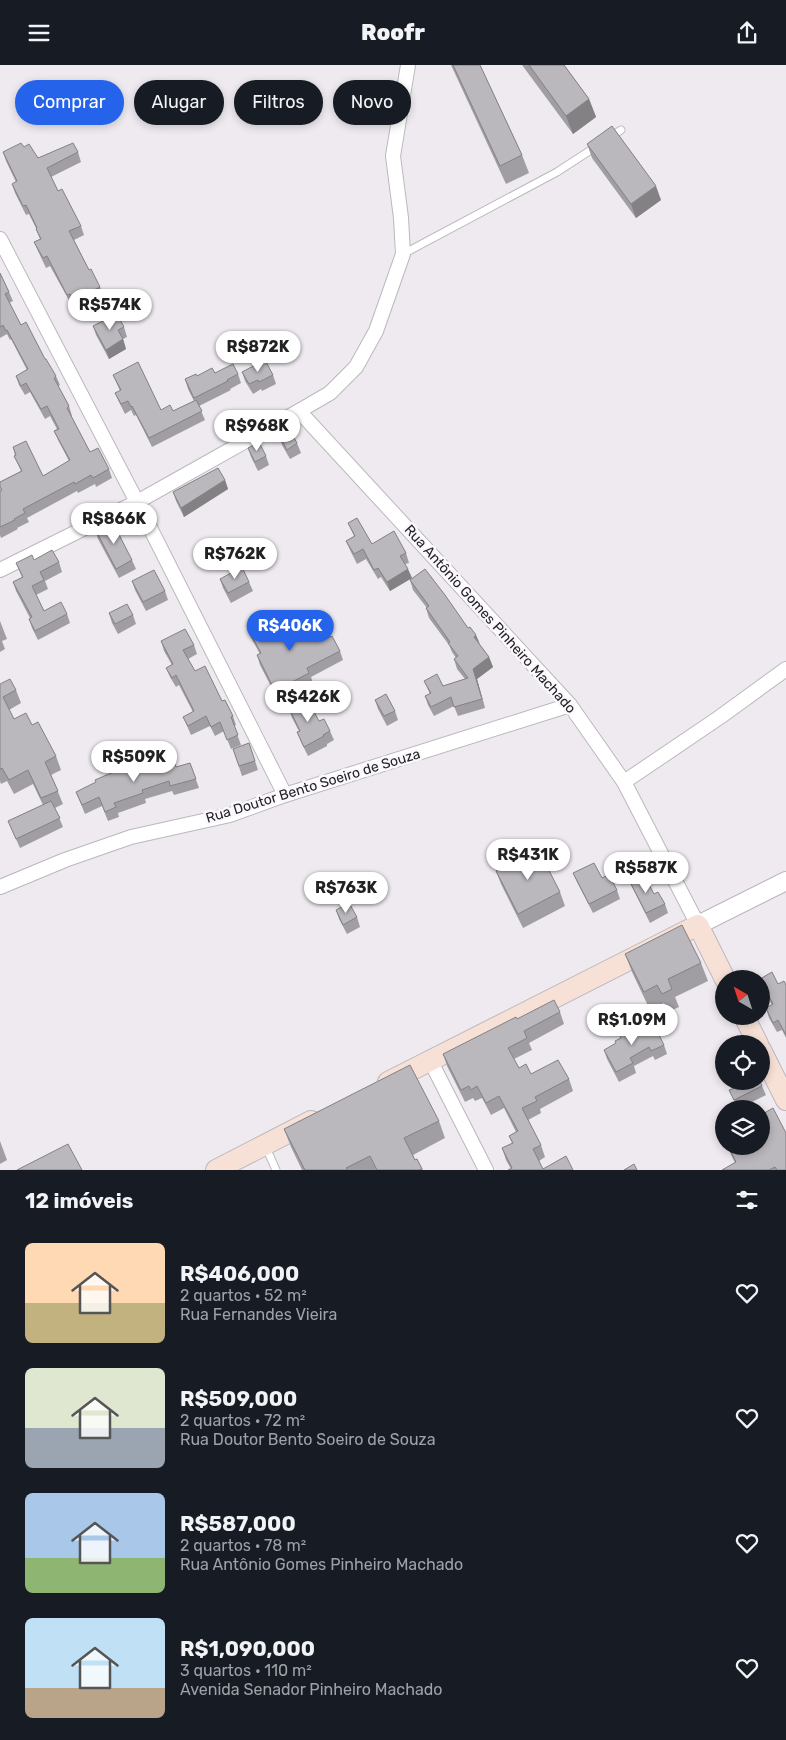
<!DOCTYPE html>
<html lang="pt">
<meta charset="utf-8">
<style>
:root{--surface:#171b24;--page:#242831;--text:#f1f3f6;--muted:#9ea1a6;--accent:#2563eb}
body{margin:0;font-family:Rubik,sans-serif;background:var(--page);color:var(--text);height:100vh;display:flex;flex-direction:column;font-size:19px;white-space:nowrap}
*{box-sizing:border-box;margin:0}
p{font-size:16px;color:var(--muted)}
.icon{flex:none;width:28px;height:28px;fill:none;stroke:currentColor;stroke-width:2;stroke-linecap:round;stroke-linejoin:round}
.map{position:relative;height:1105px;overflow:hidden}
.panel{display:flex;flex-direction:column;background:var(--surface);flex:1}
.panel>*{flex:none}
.top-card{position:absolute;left:15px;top:15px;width:500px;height:45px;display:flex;gap:10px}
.needle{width:32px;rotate:321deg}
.controls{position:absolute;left:715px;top:905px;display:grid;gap:10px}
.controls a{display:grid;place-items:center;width:55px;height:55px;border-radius:50%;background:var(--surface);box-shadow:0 2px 8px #0003;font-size:25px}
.price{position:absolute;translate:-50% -42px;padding:0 11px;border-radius:18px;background:#fff;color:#222;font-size:16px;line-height:32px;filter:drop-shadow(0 1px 2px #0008)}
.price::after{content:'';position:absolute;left:50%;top:30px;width:15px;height:11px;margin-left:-8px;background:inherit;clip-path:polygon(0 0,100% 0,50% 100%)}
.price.active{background:var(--accent);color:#fff}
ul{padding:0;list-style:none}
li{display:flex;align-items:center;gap:15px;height:125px;padding:0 25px}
li span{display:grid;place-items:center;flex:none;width:140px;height:100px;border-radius:8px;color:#555}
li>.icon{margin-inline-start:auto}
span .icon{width:60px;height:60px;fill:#fffc;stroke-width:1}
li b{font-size:21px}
h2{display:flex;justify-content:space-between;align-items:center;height:60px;padding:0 25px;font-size:21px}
.chip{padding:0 18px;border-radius:22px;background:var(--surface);box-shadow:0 2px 8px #0003;font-size:18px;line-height:45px}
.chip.active{background:var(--accent);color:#fff}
header{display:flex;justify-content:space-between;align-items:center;height:65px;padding:0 25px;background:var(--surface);font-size:22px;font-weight:800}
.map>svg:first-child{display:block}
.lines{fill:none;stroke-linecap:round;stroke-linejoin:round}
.service-casing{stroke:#bbb8bd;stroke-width:9}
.minor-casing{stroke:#bbb8bd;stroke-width:16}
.tertiary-casing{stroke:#bbb8bd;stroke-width:20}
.secondary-casing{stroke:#bbb8bd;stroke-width:22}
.service{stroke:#fff;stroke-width:7}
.minor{stroke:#fff;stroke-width:14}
.tertiary{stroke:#fff;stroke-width:18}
.secondary{stroke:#f7e1d6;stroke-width:20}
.wall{fill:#a19ea3}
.shaded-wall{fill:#838184}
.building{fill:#bbb8bd;stroke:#838184}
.labels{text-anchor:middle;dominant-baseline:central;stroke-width:5;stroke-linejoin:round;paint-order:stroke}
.street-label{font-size:14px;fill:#242325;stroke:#fbf8fd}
</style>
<header><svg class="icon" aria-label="menu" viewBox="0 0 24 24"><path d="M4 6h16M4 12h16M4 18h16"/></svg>Roofr<svg class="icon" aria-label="share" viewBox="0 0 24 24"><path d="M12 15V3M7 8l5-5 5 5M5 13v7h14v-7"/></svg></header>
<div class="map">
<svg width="786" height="1105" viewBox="0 0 786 1105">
<rect width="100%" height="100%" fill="#eeeaf0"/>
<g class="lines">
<defs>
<g id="service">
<polyline points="610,72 621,65"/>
<polyline points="403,189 557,107 597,81"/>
<polyline points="265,1080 276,1105"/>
</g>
<g id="minor">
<polyline points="0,174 137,437 285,730"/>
<polyline points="299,346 570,640 624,717 698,860"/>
<polyline points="0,505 137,437 299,346 330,328 356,302 376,266 403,189 401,153 393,91 408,0"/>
<polyline points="624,717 720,652 786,604"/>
<polyline points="0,822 65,795 131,772 230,750 285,730 570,640"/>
<polyline points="430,995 486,1105"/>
</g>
<polyline id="tertiary" points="698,860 786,816"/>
<g id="secondary">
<polyline points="744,951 758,979"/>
<polyline points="761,985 786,1035"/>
<polyline points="388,1017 698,860 725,914"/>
<polyline points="216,1105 311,1056"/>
</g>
</defs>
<!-- service casing -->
<use href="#service" class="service-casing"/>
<!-- minor casing -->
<use href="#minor" class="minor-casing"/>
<!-- tertiary casing -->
<use href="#tertiary" class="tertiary-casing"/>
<!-- secondary casing -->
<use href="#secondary" class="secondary-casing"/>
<!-- service -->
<use href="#service" class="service"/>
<!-- minor -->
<use href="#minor" class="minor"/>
<!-- tertiary -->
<use href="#tertiary" class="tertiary"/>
<!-- secondary -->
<use href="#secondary" class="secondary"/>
</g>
<!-- wall -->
<g class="wall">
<polygon points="451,0 480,0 522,90 529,108 506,119"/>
<polygon points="522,0 564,0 589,34 596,52 573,69"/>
<polygon points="587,79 661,135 636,153 592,93"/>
<polygon points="24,82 38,93 78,87 81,97 51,112 58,126 81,161 84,170 74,175 89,205 100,222 104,232 77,245 73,238 71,239 50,201 46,203 38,186 34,177 40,174 36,164 36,163 29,149 26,150 15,128 12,119 16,117 6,96 3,87"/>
<polygon points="0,208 9,227 13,236 9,238 21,260 56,311 60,320 58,321 69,341 72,351 71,351 90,387 109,404 112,413 96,422 95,419 78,428 77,426 27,453 29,457 17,463 18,464 1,473 0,470 0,426 1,426 0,423 0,417 21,406 14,391 15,390 13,382 43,411 69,396 58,375 54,366 57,364 50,351 45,354 30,327 25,330 19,320 16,311 27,305 11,274 10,275 7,269 0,273"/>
<polygon points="93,261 124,262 127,272 123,274 126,284 109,294 96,270"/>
<polygon points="242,307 273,310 276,319 262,326 261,324 253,329 245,316"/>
<polygon points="215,308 238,309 241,318 230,324 231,325 199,341 205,355 152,382 136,350 134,351 131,345 125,349 119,337 115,328 120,326 113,310 161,345 173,346 194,336 188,324 185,314 197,311"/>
<polygon points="279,370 297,378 301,388 290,394 282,380"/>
<polygon points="248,383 266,391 269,400 258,406 251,392"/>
<polygon points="225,415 228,424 184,452 176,436 173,427"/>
<polygon points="112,449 132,453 136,463 122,470 116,458"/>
<polygon points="348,458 372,479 406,488 409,498 405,499 412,513 390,526 381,512 378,514 366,494 357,499 350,485 346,476 354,471"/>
<polygon points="95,464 132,495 136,504 119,513 98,474"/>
<polygon points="34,495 59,497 62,507 45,516 48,524 36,530 44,546 67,549 70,558 38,575 32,563 29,554 30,553 16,526 13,517 22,512 16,498"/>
<polygon points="220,514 249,517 253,526 231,538 223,523"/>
<polygon points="410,515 468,563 489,592 493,602 477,614 485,643 458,651 454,641 434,651 428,640 425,631 430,629 424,616 443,621 465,614 457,604 454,594 456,593 452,587 449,580 429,553 426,543 427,543 413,525"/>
<polygon points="132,516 165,526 168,535 146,546 135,525"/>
<polygon points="109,548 133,550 136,559 118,569 112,558"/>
<polygon points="0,556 7,574 2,576 5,584 0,587"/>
<polygon points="248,564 273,570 294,570 323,575 340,586 343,595 311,612 313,618 278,635 260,600 257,590 260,589 251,573"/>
<polygon points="161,576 194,580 197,589 188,594 195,606 222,636 233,651 236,660 234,661 241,680 231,684 224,666 215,671 210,661 191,670 183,652 193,647 179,620 176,622 170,612 166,603 172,600 164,586"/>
<polygon points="0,619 16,625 21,638 9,645 14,654 32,660 56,691 61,705 51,710 63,739 55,743 63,762 20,783 8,756 43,740 33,719 14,729 7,716 1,719 0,716"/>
<polygon points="375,635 395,646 398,655 387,661 378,644"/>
<polygon points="289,643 319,656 330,666 334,675 327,679 327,681 308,691 301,677 297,667 299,666 292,653"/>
<polygon points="249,678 258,705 242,711 233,684"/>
<polygon points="190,698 199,723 174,730 172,726 145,734 146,738 118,748 119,752 108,756 102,741 85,749 76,727 135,706 176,702"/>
<polygon points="496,806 560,827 565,841 523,863 501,819"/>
<polygon points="573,808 602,813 617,825 620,834 593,848 577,817"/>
<polygon points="629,815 654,829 665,839 668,848 650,858 633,824"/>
<polygon points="336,845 357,852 360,862 347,869 339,854"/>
<polygon points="625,889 701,898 708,916 675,932 679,942 668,947 664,938 650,945 632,907"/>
<polygon points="761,914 778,919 786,920 786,973 782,965 777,967 769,953 766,943 772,940 763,924 761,919"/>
<polygon points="560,947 564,959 529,978 532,985 514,994 519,1003 531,1009 569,1014 573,1026 540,1044 541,1048 528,1055 541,1080 545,1092 539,1096 543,1104 573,1105 511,1104 506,1095 502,1083 512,1078 509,1071 516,1067 504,1043 491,1050 482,1033 475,1036 473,1033 465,1037 447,1001 443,989 517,954"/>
<polygon points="650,967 664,980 667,989 655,995 653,991 634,1001 636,1008 619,1017 607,994 604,985"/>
<polygon points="732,1018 762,1021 766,1030 738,1044 729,1025 734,1023"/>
<polygon points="439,1056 445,1073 413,1090 415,1095 417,1094 423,1105 302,1105 291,1082 284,1064"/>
<polygon points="0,1076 7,1095 0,1099"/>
<polygon points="727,1081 761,1081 786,1105 722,1105 735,1098"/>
</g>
<!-- shaded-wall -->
<g class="shaded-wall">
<polygon points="589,34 596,52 573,69 566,51"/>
<polygon points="656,121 661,135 636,153 631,139"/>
<polygon points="123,274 126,284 109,294 106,285"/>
<polygon points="225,415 228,424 184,452 181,443"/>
<polygon points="408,504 412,513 390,526 387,517"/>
<polygon points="476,570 480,579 474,572"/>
<polygon points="489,592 493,602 477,614 485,643 473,604"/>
</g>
<!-- building -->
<g class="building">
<polygon points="453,0 480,0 522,90 500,101"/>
<polygon points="529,0 564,0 589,34 566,51"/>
<polygon points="612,61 656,121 631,139 587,79"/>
<polygon points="21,78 24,82 29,79 38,93 73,78 78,87 47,103 58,126 62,124 81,161 69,166 89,205 91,204 100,222 73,235 70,229 67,230 47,191 43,193 34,177 41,174 36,164 37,163 26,140 23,141 12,119 17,116 3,87"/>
<polygon points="0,208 9,227 5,229 21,260 26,257 45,294 46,294 56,311 54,313 69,341 67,343 90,387 98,383 109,404 93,413 91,410 75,419 74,417 23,444 25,448 14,454 15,455 0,462 0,426 2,425 0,422 0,417 22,406 14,391 16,390 13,382 26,376 43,411 70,395 54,366 59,364 47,341 41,344 26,318 21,321 16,311 28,304 7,265 6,266 3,260 0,262"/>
<polygon points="117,249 124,262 118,265 123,274 106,285 93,261"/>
<polygon points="265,295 273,310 259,317 258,315 249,319 242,307"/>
<polygon points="138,297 161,345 170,340 173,346 196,335 202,346 149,373 132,341 131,342 128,336 121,339 115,328 121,325 113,310"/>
<polygon points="233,299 238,309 227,315 228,316 194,333 185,314 196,309 197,311 212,303 215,308"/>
<polygon points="289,364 297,378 287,385 279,370"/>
<polygon points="259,377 266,391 255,397 248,383"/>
<polygon points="218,403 225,415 181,443 173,427"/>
<polygon points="126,441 132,453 119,460 112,449"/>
<polygon points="357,453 372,479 394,466 406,488 400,491 408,504 387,517 378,503 374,505 363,484 354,489 346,476 355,471 348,458"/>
<polygon points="112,456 132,495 116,504 95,464"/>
<polygon points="52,485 59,497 40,507 44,515 32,521 44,546 61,537 67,549 35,566 29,554 32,552 13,517 23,512 16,498 32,490 34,495"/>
<polygon points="242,502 249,517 228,528 220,514"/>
<polygon points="425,504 445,530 468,563 470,562 476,570 474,572 489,592 473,604 482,634 454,642 451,632 431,642 425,631 431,628 424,616 437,609 443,621 468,613 454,594 458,591 448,578 450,577 426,543 429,541 410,515"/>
<polygon points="154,505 165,526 143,537 132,516"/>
<polygon points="127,539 133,550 115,559 109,548"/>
<polygon points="265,555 273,570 289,561 294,570 314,559 323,575 332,571 340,586 307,603 309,608 275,626 257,590 261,588 248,564"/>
<polygon points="185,564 194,580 183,585 195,606 205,601 222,636 225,635 233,651 231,652 238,670 227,675 220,657 211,662 206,651 188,661 183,652 194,646 176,610 172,613 166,603 173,599 161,576"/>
<polygon points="10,614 16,625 3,632 14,654 26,648 32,660 38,657 56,691 45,697 58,726 41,733 28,705 9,715 2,703 0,704 0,619"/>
<polygon points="386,629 395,646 384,651 375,635"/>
<polygon points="307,634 319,656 324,654 330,666 323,670 324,671 304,682 297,667 300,666 289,643"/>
<polygon points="249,678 255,696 239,701 233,684"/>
<polygon points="173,694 176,702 190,698 196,714 170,721 169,716 142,725 143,728 114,738 116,742 105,747 99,732 82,740 76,727 96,717 95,715 132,699 134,706"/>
<polygon points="51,736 60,753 16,774 8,756"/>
<polygon points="538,784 560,827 518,849 496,806"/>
<polygon points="594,798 602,813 609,810 617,825 589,839 573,808"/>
<polygon points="643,808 654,829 658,827 665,839 646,848 629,815"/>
<polygon points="349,838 357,852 343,860 336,845"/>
<polygon points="682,860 701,898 668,914 672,924 662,929 657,920 644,927 625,889"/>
<polygon points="772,907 778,919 784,916 786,920 786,970 778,955 773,958 766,943 773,939 761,917 761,914 760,914"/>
<polygon points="554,935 560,947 524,966 527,973 508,983 519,1003 526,999 531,1009 558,995 569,1014 535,1032 537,1036 522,1043 541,1080 533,1084 543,1104 566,1091 573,1105 508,1105 512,1103 502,1083 513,1078 509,1071 518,1066 499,1031 486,1038 477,1021 471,1025 469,1021 461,1025 443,989 516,952 517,954"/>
<polygon points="646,959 650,967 656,964 664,980 651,986 649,982 630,993 633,998 616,1007 604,985 616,978 615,976 621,973 620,971"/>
<polygon points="410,1000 439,1056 404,1073 415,1095 417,1094 422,1104 419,1105 377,1105 370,1091 346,1103 348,1105 305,1105 284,1064"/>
<polygon points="736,1016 760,1016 762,1021 734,1035 729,1025 735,1023 732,1018"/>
<polygon points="773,1043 786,1068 786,1105 777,1105 775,1102 769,1105 722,1105 736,1097 728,1081 761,1081 761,1050"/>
<polygon points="68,1079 82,1105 17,1105"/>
<polygon points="634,1099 637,1105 624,1105"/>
</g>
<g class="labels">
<!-- street labels -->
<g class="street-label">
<text transform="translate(490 554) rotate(48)">Rua Antônio Gomes Pinheiro Machado</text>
<text transform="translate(313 721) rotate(-17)">Rua Doutor Bento Soeiro de Souza</text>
</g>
</g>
</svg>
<div class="controls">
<a><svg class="needle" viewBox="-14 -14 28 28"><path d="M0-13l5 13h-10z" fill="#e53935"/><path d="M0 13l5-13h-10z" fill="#9ea1a6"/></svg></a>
<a><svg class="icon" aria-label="locate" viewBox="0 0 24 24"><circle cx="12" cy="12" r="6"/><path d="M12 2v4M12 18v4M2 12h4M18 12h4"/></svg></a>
<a><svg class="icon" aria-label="layers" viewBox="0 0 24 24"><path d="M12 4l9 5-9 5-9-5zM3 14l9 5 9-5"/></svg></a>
</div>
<b class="price" style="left:110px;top:266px">R$574K</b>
<b class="price" style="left:258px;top:308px">R$872K</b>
<b class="price" style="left:257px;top:387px">R$968K</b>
<b class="price" style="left:114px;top:480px">R$866K</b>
<b class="price" style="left:235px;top:515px">R$762K</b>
<b class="price active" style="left:290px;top:587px">R$406K</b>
<b class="price" style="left:308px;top:658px">R$426K</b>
<b class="price" style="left:134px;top:718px">R$509K</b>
<b class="price" style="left:528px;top:816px">R$431K</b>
<b class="price" style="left:646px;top:829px">R$587K</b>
<b class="price" style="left:346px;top:849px">R$763K</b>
<b class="price" style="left:632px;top:981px">R$1.09M</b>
<div class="top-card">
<a class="chip active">Comprar</a>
<a class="chip">Alugar</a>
<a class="chip">Filtros</a>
<a class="chip">Novo</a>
</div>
</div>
<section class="panel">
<h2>12 imóveis<svg class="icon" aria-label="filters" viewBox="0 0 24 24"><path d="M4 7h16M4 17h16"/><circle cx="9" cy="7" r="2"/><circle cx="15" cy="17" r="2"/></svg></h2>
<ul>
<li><span style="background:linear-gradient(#ffd9b3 60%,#c2b280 0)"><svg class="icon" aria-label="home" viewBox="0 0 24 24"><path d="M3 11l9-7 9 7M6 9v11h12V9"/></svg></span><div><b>R$406,000</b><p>2 quartos · 52 m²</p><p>Rua Fernandes Vieira</p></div><svg class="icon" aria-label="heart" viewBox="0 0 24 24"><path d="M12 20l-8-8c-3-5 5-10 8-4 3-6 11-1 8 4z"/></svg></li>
<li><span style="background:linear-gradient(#dfe7d0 60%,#9aa5b1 0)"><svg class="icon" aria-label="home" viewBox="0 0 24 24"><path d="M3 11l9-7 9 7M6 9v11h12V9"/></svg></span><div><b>R$509,000</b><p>2 quartos · 72 m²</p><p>Rua Doutor Bento Soeiro de Souza</p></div><svg class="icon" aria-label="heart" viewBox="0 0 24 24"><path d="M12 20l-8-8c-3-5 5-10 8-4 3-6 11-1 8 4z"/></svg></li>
<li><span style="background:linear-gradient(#a9c7e8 65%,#8fb573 0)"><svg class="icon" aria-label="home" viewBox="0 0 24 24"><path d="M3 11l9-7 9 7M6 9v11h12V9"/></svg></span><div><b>R$587,000</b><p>2 quartos · 78 m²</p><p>Rua Antônio Gomes Pinheiro Machado</p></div><svg class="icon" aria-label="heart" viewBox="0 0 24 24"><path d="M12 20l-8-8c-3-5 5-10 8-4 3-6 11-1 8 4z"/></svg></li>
<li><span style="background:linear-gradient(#bfe0f5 70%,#b9a48a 0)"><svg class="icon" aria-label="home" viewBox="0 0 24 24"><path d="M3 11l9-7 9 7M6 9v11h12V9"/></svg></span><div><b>R$1,090,000</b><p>3 quartos · 110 m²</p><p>Avenida Senador Pinheiro Machado</p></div><svg class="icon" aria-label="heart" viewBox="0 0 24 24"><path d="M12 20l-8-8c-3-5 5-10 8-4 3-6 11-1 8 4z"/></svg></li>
</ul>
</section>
